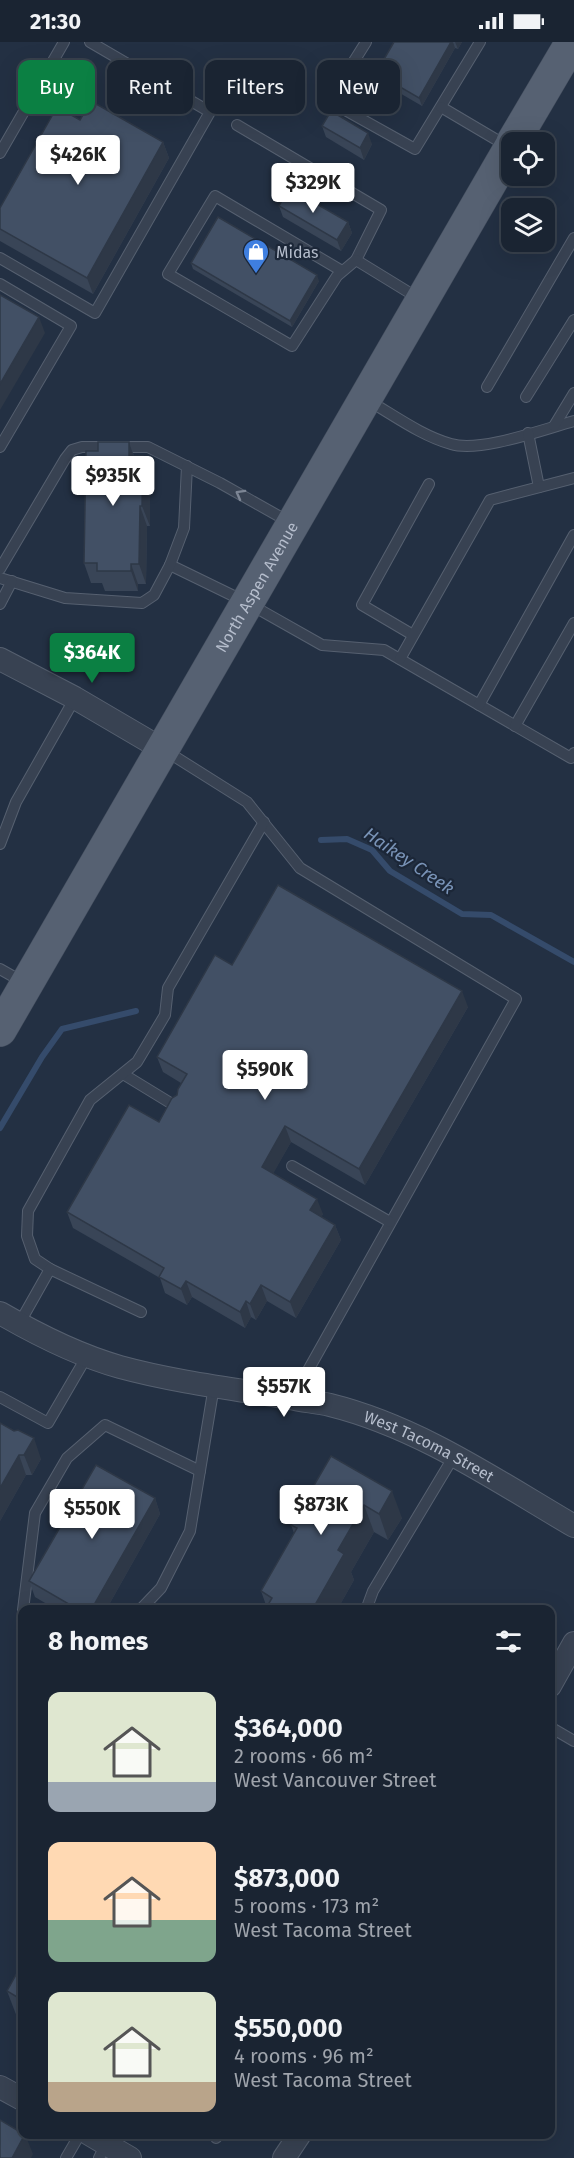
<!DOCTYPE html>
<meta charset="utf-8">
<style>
:root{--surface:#1a2432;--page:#232c3a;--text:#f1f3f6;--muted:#9fa4ac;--line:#38414d;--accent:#0b8043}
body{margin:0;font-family:"Fira Sans",sans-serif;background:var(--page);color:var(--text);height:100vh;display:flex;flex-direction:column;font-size:22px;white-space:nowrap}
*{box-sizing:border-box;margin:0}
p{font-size:20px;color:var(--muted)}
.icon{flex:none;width:33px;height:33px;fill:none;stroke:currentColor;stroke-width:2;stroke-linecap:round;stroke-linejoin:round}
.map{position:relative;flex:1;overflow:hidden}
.sheet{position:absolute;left:18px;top:1563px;width:537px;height:534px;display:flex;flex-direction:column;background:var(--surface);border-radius:12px;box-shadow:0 6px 24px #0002,0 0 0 2px var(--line)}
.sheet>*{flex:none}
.banner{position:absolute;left:18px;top:18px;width:538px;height:54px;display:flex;gap:12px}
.tools{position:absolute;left:501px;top:90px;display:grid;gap:12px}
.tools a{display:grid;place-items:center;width:54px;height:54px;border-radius:12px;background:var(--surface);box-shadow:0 6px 24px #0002,0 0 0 2px var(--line);font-size:30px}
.price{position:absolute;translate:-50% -51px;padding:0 14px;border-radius:6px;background:#fff;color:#222;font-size:20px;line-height:39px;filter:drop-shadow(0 2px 3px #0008)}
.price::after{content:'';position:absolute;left:50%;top:36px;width:18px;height:14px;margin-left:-9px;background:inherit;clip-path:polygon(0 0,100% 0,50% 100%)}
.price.active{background:var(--accent);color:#fff}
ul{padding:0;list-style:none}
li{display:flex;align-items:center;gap:18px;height:150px;padding:0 30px}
li span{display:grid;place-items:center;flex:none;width:168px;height:120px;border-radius:12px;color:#555}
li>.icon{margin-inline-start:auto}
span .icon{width:72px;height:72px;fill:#fffc;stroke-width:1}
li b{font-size:26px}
h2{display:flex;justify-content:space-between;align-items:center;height:72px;padding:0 30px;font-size:26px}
.pill{padding:0 21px;border-radius:12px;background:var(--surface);box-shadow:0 6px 24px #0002,0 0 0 2px var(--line);font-size:21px;line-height:54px}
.pill.active{background:var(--accent);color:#fff}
.status{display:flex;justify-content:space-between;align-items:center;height:42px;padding:0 30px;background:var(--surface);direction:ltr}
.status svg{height:16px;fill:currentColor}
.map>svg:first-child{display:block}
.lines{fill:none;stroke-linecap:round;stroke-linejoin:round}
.stream{stroke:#354b6b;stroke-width:6}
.service-casing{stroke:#566070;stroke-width:12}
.minor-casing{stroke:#566070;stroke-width:24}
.primary-casing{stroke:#414b5c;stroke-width:34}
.service{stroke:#384252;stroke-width:10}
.minor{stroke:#384252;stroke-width:22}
.primary{stroke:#566172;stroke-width:33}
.wall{fill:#394557}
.shaded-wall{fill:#2e3847}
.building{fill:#425065;stroke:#2e3847;stroke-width:1.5}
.oneway{stroke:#7d8695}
.labels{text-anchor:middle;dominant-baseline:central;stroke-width:4.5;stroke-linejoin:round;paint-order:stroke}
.poi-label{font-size:16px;fill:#b5bdcc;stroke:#1c2738;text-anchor:start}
.street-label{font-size:16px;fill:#b5bdcc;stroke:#1c2738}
.water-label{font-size:18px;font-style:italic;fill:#7993b7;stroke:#1c2738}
</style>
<div class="status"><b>21:30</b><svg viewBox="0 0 49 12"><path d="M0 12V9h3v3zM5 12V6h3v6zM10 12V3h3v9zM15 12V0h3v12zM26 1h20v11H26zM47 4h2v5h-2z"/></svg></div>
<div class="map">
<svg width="574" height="2116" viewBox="0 0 574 2116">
<rect width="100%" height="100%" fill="#233043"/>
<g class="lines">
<!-- stream -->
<g class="stream">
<polyline points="321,798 347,797 372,808 390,829 462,872 491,873 574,920"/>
<polyline points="0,1086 42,1015 62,987 136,969"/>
</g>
<defs>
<g id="service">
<polyline points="366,0 329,59 415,107 480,0"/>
<polyline points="441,65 507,104"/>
<polyline points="237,83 381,168 356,218 418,256"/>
<polyline points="0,111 64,0"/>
<polyline points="0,216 95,271 210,70 90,0"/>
<polyline points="342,229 215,154 168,232 292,304 337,234 356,218"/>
<polyline points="0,242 71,284 0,405"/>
<polyline points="487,345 574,196"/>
<polyline points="526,355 574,278"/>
<path d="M369,359C395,374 422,394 451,402C480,411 544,387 574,379"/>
<polyline points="554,384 574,351"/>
<polyline points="528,391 539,445"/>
<polyline points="170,523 246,560 322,603 384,608 571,716 574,711"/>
<polyline points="0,527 65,417 72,408 82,405 148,405 220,441 291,481"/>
<polyline points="0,536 65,556 142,561 154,553 170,523 184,486 187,424"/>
<polyline points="0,562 12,539"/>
<polyline points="413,593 362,563 429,442"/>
<polyline points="400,617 490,458 574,436"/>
<polyline points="479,663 574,493"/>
<polyline points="515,684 574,581"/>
<polyline points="166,709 247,760 300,826 516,957 292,1357"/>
<polyline points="0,802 16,760 75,656"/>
<polyline points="0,927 23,940"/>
<polyline points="123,1032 177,1065"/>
<polyline points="292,1124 390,1180"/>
<polyline points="50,1227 35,1217 27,1194 28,1169 90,1058 137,1020 165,973 168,946 264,780"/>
<polyline points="19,1282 50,1227 141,1270"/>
<polyline points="0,1355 48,1381 87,1314"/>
<polyline points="23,1568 35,1471 67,1416 105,1383 200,1429"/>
<polyline points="140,1568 161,1546 190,1489 214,1344"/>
<polyline points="366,1568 373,1549 454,1414"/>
<polyline points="550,1685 574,1699"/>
<polyline points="216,2096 220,2092"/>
<polyline points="66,2116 80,2092"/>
<polyline points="99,2116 106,2102"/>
</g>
<g id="minor">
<polyline points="0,617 75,656 162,707"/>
<path id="s1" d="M0,1271C38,1293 77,1313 120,1325C175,1340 234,1347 290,1356C303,1359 317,1360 330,1363C419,1385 497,1439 574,1484"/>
<polyline points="550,1644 574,1601"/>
<polyline points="0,2045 22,2057"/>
<polyline points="89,2092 130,2116"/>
<polyline points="284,2116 300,2092"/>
</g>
<g id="primary">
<polyline points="513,100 572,0"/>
<path id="s2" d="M0,988L512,103"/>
</g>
</defs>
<!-- service casing -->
<use href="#service" class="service-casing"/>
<!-- minor casing -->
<use href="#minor" class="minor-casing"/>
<!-- primary casing -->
<use href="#primary" class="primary-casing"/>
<!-- service -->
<use href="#service" class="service"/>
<!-- minor -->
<use href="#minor" class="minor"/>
<!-- primary -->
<use href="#primary" class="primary"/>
</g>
<!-- wall -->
<g class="wall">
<polygon points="394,0 462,0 458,7 455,6 422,64 379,39 376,31"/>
<polygon points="80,78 163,100 169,116 93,252 0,199 0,166"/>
<polygon points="322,84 372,102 364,118 326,95"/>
<polygon points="279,164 348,180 352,191 341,209 283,175"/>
<polygon points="191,221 319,239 292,285 193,227"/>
<polygon points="129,400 134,414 143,414 150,434 150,484 147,484 146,542 138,542 138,549 105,549 102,541 91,541 84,521 98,409"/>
<polygon points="232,923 468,965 365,1143 291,1100 273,1131 323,1172 321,1175 335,1183 341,1198 296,1276 267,1259 256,1278 251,1275 245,1286 192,1255 187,1263 165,1251 160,1236 73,1186 67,1170 159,1080 177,1053 181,1041 163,1030 157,1015"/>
<polygon points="0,1381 41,1417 32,1433 26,1433 0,1479"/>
<polygon points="331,1414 402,1476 388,1498 374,1490 351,1530 354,1538 337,1568 265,1568 267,1566 261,1549 294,1491 291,1483"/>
<polygon points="155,1456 160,1472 106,1568 57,1568 35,1555 29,1539"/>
<polygon points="22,1922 22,1979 17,1975 7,1949"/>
</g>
<!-- shaded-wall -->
<g class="shaded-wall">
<polygon points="451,0 453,0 455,6 422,64 419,56"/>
<polygon points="455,0 462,0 458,7"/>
<polygon points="368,91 372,102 364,118 360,106"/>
<polygon points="163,100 169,116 93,252 87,236"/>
<polygon points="348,180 352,191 341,209 337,198"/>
<polygon points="317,233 319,239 292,285 290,279"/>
<polygon points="39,275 45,291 0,368 0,342"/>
<polygon points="129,400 136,421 129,414"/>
<polygon points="143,414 150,434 150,484 142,464"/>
<polygon points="140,464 147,484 146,542 139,522"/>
<polygon points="131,522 138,542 138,549 131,529"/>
<polygon points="462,949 468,965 365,1143 359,1127"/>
<polygon points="285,1084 291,1100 268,1141 262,1125"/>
<polygon points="317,1157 323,1172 316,1184 310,1168"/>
<polygon points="335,1183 341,1198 296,1276 290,1260"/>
<polygon points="186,1239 192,1255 187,1263 181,1247"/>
<polygon points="261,1243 267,1259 256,1278 250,1262"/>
<polygon points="246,1259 251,1275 245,1286 240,1270"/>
<polygon points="34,1396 41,1417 32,1433 24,1413"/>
<polygon points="19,1413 26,1433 0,1479 0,1446"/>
<polygon points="392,1449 402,1476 388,1498 379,1472"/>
<polygon points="155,1456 160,1472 106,1568 91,1568"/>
<polygon points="364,1463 374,1490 351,1530 354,1538 337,1568 312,1568 338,1508"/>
<polygon points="25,2092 33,2112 31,2116 12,2116"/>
</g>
<!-- building -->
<g class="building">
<polygon points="394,0 451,0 419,56 376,31"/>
<polygon points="91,59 163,100 87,236 0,187 0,166 57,65 80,78"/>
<polygon points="331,69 368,91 360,106 322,84"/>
<polygon points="289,146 348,180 337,198 279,164"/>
<polygon points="218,175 317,233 290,279 191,221"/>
<polygon points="0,253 39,275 0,342"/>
<polygon points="98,400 129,400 129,414 143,414 142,464 140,464 139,522 131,522 131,529 97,529 97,521 84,521 86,409 98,409"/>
<polygon points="278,843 462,949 359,1127 285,1084 262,1125 317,1157 310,1168 335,1183 290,1260 261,1243 250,1262 246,1259 240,1270 186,1239 181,1247 159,1235 164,1226 67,1170 129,1063 159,1080 172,1056 177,1053 178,1047 187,1032 157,1015 215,913 232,923"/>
<polygon points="0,1381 14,1389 18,1388 34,1396 24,1413 19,1413 0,1446"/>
<polygon points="331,1414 392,1449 379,1472 364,1463 338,1508 344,1512 312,1568 265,1568 272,1556 261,1549 297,1486 291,1483"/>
<polygon points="96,1423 155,1456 91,1568 79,1568 29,1539"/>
<polygon points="22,1922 22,1958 7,1949"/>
<polygon points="0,2078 22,2091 22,2092 25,2092 12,2116 0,2116"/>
</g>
<!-- one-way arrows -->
<defs><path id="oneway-chevron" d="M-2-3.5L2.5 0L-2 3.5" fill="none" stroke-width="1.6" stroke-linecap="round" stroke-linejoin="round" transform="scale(1.5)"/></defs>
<use class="oneway" href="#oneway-chevron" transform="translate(240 452) rotate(-151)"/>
<!-- icons -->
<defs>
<symbol id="shop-pin" viewBox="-11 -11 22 30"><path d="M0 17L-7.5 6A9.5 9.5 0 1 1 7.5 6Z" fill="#3f7fe0" stroke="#1c2738"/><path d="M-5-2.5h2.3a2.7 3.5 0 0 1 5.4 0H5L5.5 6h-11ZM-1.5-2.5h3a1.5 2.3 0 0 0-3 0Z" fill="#fff"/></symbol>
</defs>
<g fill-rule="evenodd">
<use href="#shop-pin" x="241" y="195" width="30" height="40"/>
</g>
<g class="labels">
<!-- poi labels -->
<g class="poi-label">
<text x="276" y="210">Midas</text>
</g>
<!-- street labels -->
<g class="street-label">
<text stroke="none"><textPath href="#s2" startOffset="512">North Aspen Avenue</textPath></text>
<text stroke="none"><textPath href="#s1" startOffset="453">West Tacoma Street</textPath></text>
</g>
<!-- water labels -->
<g class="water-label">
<text transform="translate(409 819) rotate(34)">Haikey Creek</text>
</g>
</g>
</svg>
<div class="tools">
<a><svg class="icon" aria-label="locate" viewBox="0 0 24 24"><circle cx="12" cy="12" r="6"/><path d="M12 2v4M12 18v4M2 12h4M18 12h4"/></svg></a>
<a><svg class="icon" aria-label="layers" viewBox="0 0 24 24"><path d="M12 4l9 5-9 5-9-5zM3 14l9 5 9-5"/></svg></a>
</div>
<b class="price" style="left:78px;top:144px">$426K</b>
<b class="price" style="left:313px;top:172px">$329K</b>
<b class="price" style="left:113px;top:465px">$935K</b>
<b class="price active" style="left:92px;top:642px">$364K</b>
<b class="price" style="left:265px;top:1059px">$590K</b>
<b class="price" style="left:284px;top:1376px">$557K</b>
<b class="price" style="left:321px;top:1494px">$873K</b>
<b class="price" style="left:92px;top:1498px">$550K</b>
<div class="banner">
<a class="pill active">Buy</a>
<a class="pill">Rent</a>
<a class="pill">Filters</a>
<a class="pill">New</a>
</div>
<section class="sheet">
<h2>8 homes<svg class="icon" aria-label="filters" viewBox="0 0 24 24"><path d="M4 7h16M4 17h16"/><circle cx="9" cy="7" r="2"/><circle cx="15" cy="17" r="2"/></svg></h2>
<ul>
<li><span style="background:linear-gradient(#dfe7d0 75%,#9aa5b1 0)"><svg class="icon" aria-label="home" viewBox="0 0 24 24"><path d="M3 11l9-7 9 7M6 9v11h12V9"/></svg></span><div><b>$364,000</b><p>2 rooms · 66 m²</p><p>West Vancouver Street</p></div></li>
<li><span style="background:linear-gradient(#ffd9b3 65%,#7fa58c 0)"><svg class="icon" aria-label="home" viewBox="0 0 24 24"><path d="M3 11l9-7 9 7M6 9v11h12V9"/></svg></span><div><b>$873,000</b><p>5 rooms · 173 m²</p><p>West Tacoma Street</p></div></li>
<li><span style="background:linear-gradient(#dfe7d0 75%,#b9a48a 0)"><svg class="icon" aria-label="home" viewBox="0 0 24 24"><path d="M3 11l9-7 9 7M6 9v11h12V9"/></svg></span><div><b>$550,000</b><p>4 rooms · 96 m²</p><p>West Tacoma Street</p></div></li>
</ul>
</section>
</div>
